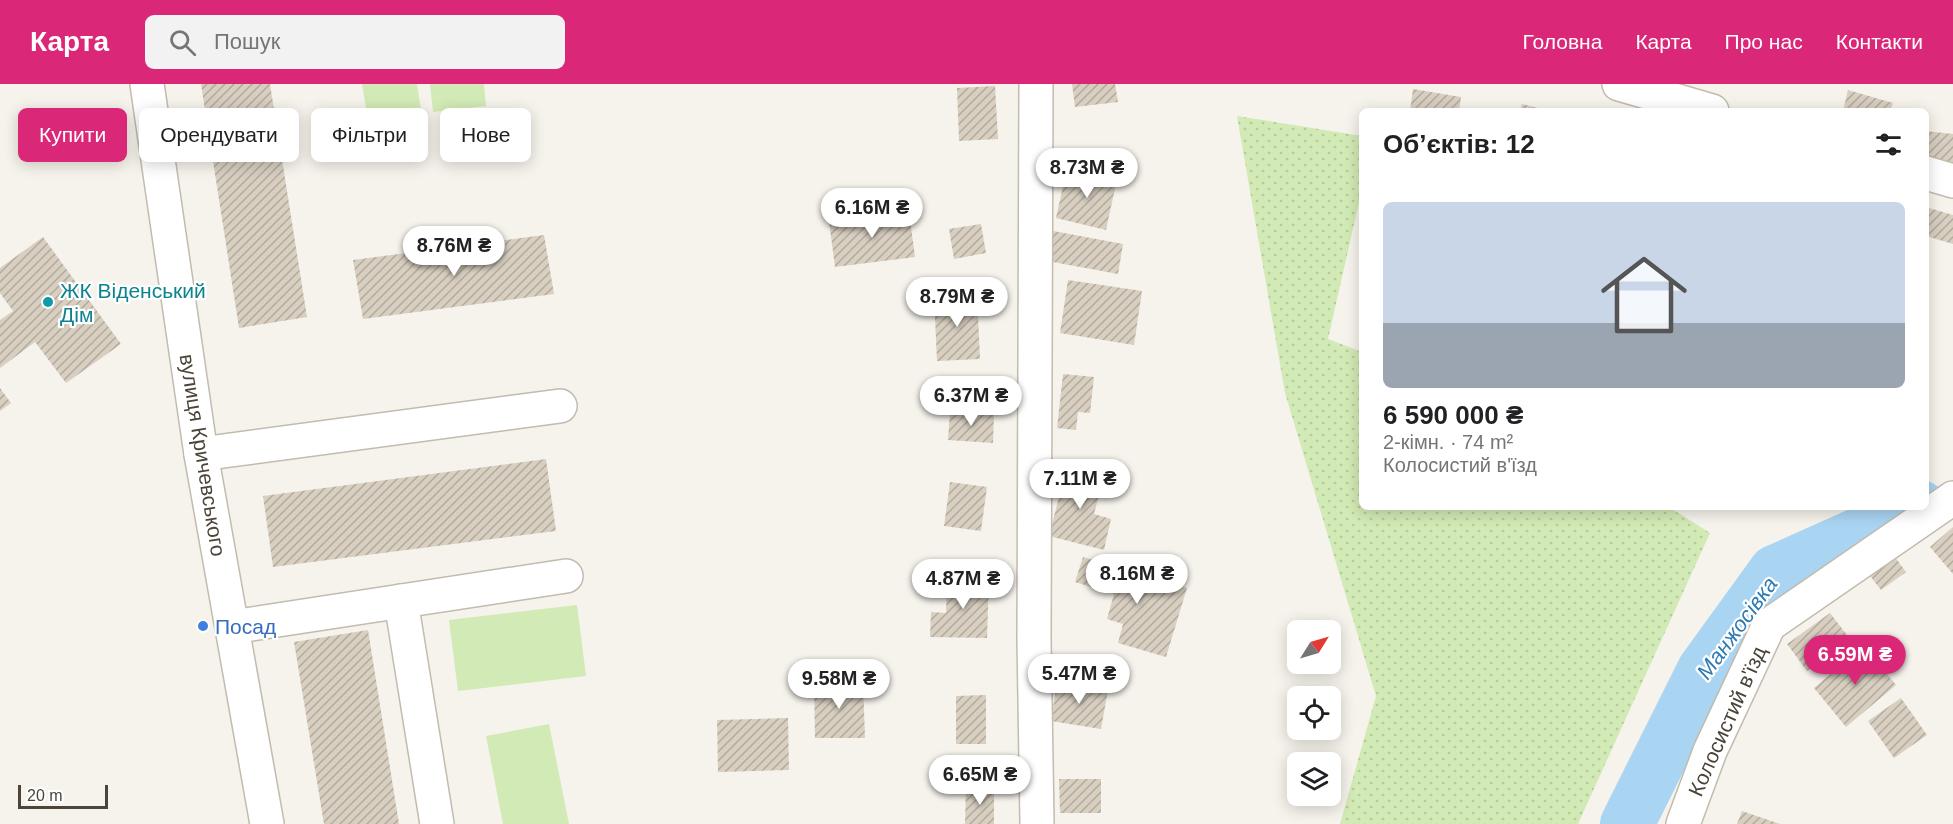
<!DOCTYPE html>
<html lang="uk">
<meta charset="utf-8">
<style>
:root{--surface:#fff;--page:#f2f2f2;--text:#202124;--muted:#757577;--accent:#db2777}
body{margin:0;font-family:Helvetica,sans-serif;background:var(--page);color:var(--text);height:100vh;display:flex;flex-direction:column;font-size:22px;white-space:nowrap}
*{box-sizing:border-box;margin:0}
p{font-size:20px;color:var(--muted)}
.icon{flex:none;width:33px;height:33px;fill:none;stroke:currentColor;stroke-width:2;stroke-linecap:round;stroke-linejoin:round}
.map{position:relative;flex:1;overflow:hidden}
.panel{position:absolute;left:1359px;top:24px;width:570px;height:402px;display:flex;flex-direction:column;background:var(--surface);border-radius:9px;box-shadow:0 3px 15px #0003}
.panel>*{flex:none}
.banner{position:absolute;left:18px;top:24px;width:570px;height:54px;display:flex;gap:12px}
.needle{width:39px;rotate:53deg}
.tools{position:absolute;left:1287px;top:536px;display:grid;gap:12px}
.tools a{display:grid;place-items:center;width:54px;height:54px;border-radius:9px;background:var(--surface);box-shadow:0 3px 15px #0003;font-size:30px}
.scale{position:absolute;left:18px;bottom:15px;width:90px;box-sizing:border-box;padding-left:6px;border:3px solid #4b4439;border-top:0;font-size:16px;line-height:21px;white-space:nowrap;color:#4b4439;-webkit-text-stroke:4px #fff;paint-order:stroke}
.price{position:absolute;translate:-50% -51px;padding:0 14px;border-radius:21px;background:#fff;color:#222;font-size:20px;line-height:39px;filter:drop-shadow(0 2px 3px #0008)}
.price::after{content:'';position:absolute;left:50%;top:36px;width:18px;height:14px;margin-left:-9px;background:inherit;clip-path:polygon(0 0,100% 0,50% 100%)}
.price.selected{background:var(--accent);color:#fff}
ul{padding:0;list-style:none}
li{display:grid;align-content:center;gap:12px;height:318px;padding:0 24px}
li span{display:grid;place-items:center;height:186px;border-radius:9px;color:#555}
li>.icon{margin-inline-start:auto}
span .icon{width:108px;height:108px;fill:#fffc;stroke-width:1}
li b{font-size:26px}
h2{display:flex;justify-content:space-between;align-items:center;height:72px;padding:0 24px;font-size:26px}
.chip{padding:0 21px;border-radius:9px;background:var(--surface);box-shadow:0 3px 15px #0003;font-size:21px;line-height:54px}
.chip.selected{background:var(--accent);color:#fff}
header{display:flex;align-items:center;gap:36px;box-sizing:border-box;height:84px;padding:0 30px;background:var(--accent);color:#fff}
header strong{font-size:28px}
nav{display:flex;gap:33px;margin-inline-start:auto;font-size:21px}
.search{width:420px;height:54px;background:var(--page);display:flex;align-items:center;gap:15px;box-sizing:border-box;padding:0 21px;border-radius:9px;color:var(--muted);font-size:22px}
.map>svg:first-child{display:block}
.green{fill:#d2eab5}
.garden{fill:url(#garden-dots)}
.lines{fill:none;stroke-linecap:round;stroke-linejoin:round}
.river{stroke:#a9d4f2;stroke-width:54}
.building{fill:url(#building-hatch)}
.minor-casing{stroke:#c2bbae;stroke-width:36}
.minor{stroke:#fff;stroke-width:33}
.culture-dot{fill:#0f9aa8;stroke:#fff;stroke-width:2}
.shop-dot{fill:#3f7fe0;stroke:#fff;stroke-width:2}
.labels{text-anchor:middle;dominant-baseline:central;stroke-width:4.5;stroke-linejoin:round;paint-order:stroke}
.culture-label{font-size:21px;fill:#0d838f;stroke:#fff;text-anchor:start}
.street-label{font-size:21px;fill:#4b4439;stroke:#fff}
.shop-label{font-size:21px;fill:#366cbe;stroke:#fff;text-anchor:start}
.water-label{font-size:22px;font-style:italic;fill:#2e7ab2;stroke:#fff}
</style>
<header>
<strong>Карта</strong>
<div class="search"><svg class="icon" aria-label="search" viewBox="0 0 24 24"><circle cx="10" cy="10" r="6"/><path d="M15 15l6 6"/></svg>Пошук</div>
<nav><a>Головна</a><a>Карта</a><a>Про нас</a><a>Контакти</a></nav>
</header>
<div class="map">
<svg width="1953" height="740" viewBox="0 0 1953 740">
<defs>
<pattern id="garden-dots" width="8" height="8" patternUnits="userSpaceOnUse" patternTransform="scale(1.5)"><rect width="8" height="8" fill="#d2eab5"/><path d="M2 2h.1M6 6h.1" fill="none" stroke="#b6ca9c" stroke-width="1.8" stroke-linecap="round"/></pattern>
<pattern id="building-hatch" width="6" height="6" patternUnits="userSpaceOnUse" patternTransform="scale(1.5)"><rect width="6" height="6" fill="#d8cfc1"/><path d="M-1 1l2-2M0 6l6-6M5 7l2-2" fill="none" stroke="#b1aa9e"/></pattern>
</defs>
<rect width="100%" height="100%" fill="#f6f3ec"/>
<!-- green -->
<g class="green">
<polygon points="362,0 417,0 426,57 373,66"/>
<polygon points="430,0 484,0 486,22 433,28"/>
<polygon points="577,521 586,592 458,607 449,536"/>
<polygon points="549,640 569,740 503,740 486,652"/>
</g>
<!-- garden -->
<polygon class="garden" points="1237,32 1362,52 1362,105 1328,255 1362,268 1362,423 1669,423 1710,449 1578,740 1340,740 1376,612 1285,309"/>
<g class="lines">
<!-- river -->
<polyline class="river" points="1627,740 1704,586 1775,488 1920,423"/>
</g>
<!-- building -->
<g class="building">
<polygon points="201,0 270,0 307,233 239,244"/>
<polygon points="1072,0 1115,0 1118,18 1075,23"/>
<polygon points="995,2 998,55 959,57 957,4"/>
<polygon points="1413,5 1461,13 1459,27 1410,27"/>
<polygon points="1848,6 1893,19 1890,27 1843,27"/>
<polygon points="1522,20 1546,26 1546,27 1520,27"/>
<polygon points="1926,47 1953,50 1953,82 1926,79"/>
<polygon points="1067,84 1117,95 1106,146 1056,134"/>
<polygon points="1926,123 1953,131 1953,160 1926,152"/>
<polygon points="909,128 915,173 835,183 829,137"/>
<polygon points="981,140 986,169 954,175 949,145"/>
<polygon points="1048,146 1123,160 1118,190 1042,176"/>
<polygon points="544,151 554,210 363,235 353,176"/>
<polygon points="43,153 121,260 66,299 35,258 0,284 0,236 13,227 0,209 0,184"/>
<polygon points="1068,196 1142,207 1134,261 1060,249"/>
<polygon points="977,210 980,275 937,277 934,212"/>
<polygon points="1063,290 1094,293 1090,329 1078,328 1076,346 1057,344"/>
<polygon points="0,304 11,319 0,327"/>
<polygon points="950,327 994,330 993,359 948,356"/>
<polygon points="546,375 556,447 273,483 263,412"/>
<polygon points="1067,382 1104,392 1094,430 1111,435 1104,466 1049,452"/>
<polygon points="950,398 987,403 981,447 944,442"/>
<polygon points="1953,443 1953,490 1930,463"/>
<polygon points="1892,469 1906,488 1881,506 1867,488"/>
<polygon points="1083,473 1187,504 1166,573 1118,559 1123,540 1107,535 1114,510 1075,498"/>
<polygon points="947,494 989,495 987,554 930,553 931,528 946,529"/>
<polygon points="1830,529 1850,555 1807,587 1787,560"/>
<polygon points="368,546 399,740 324,740 294,558"/>
<polygon points="1864,562 1896,601 1846,643 1814,604"/>
<polygon points="1057,597 1108,606 1101,645 1051,637"/>
<polygon points="814,598 863,598 865,654 815,654"/>
<polygon points="986,611 986,660 956,660 956,612"/>
<polygon points="1901,614 1927,651 1894,674 1868,637"/>
<polygon points="788,634 789,686 718,688 717,636"/>
<polygon points="1059,695 1101,695 1101,729 1060,729"/>
<polygon points="966,703 994,704 994,740 965,740"/>
<polygon points="1742,727 1780,740 1737,740"/>
</g>
<g class="lines">
<defs>
<g id="minor">
<polyline points="147,0 201,370 267,740"/>
<polyline points="1036,0 1034,555 1037,740"/>
<polyline points="1619,0 1712,27"/>
<polyline points="1926,89 1953,97"/>
<polyline points="201,370 560,322"/>
<polyline points="401,517 437,740"/>
<polyline points="232,543 566,492"/>
<polyline points="1683,740 1710,667 1769,541 1953,414"/>
</g>
</defs>
<!-- minor casing -->
<use href="#minor" class="minor-casing"/>
<!-- minor -->
<use href="#minor" class="minor"/>
</g>
<!-- markers -->
<circle class="culture-dot" cx="48" cy="218" r="6"/>
<circle class="shop-dot" cx="203" cy="542" r="6"/>
<g class="labels">
<!-- culture labels -->
<g class="culture-label">
<text x="60" y="206">ЖК Віденський<tspan x="60" dy="24">Дім</tspan></text>
</g>
<!-- street labels -->
<g class="street-label">
<text transform="translate(203 371) rotate(81)">вулиця Кричевського</text>
<text transform="translate(1727 637) rotate(-66)">Колосистий в'їзд</text>
</g>
<!-- shop labels -->
<g class="shop-label">
<text x="215" y="542">Посад</text>
</g>
<!-- water labels -->
<g class="water-label">
<text transform="translate(1737 544) rotate(-54)">Манжосівка</text>
</g>
</g>
</svg>
<div class="tools">
<a><svg class="needle" viewBox="-14 -14 28 28"><path d="M0-13l5 13h-10z" fill="#e53935"/><path d="M0 13l5-13h-10z" fill="#757577"/></svg></a>
<a><svg class="icon" aria-label="locate" viewBox="0 0 24 24"><circle cx="12" cy="12" r="6"/><path d="M12 2v4M12 18v4M2 12h4M18 12h4"/></svg></a>
<a><svg class="icon" aria-label="layers" viewBox="0 0 24 24"><path d="M12 4l9 5-9 5-9-5zM3 14l9 5 9-5"/></svg></a>
</div>
<div class="scale">20 m</div>
<b class="price" style="left:1087px;top:115px">8.73M ₴</b>
<b class="price" style="left:872px;top:155px">6.16M ₴</b>
<b class="price" style="left:454px;top:193px">8.76M ₴</b>
<b class="price" style="left:957px;top:244px">8.79M ₴</b>
<b class="price" style="left:971px;top:343px">6.37M ₴</b>
<b class="price" style="left:1080px;top:426px">7.11M ₴</b>
<b class="price" style="left:1137px;top:521px">8.16M ₴</b>
<b class="price" style="left:963px;top:526px">4.87M ₴</b>
<b class="price selected" style="left:1855px;top:602px">6.59M ₴</b>
<b class="price" style="left:1079px;top:621px">5.47M ₴</b>
<b class="price" style="left:839px;top:626px">9.58M ₴</b>
<b class="price" style="left:980px;top:722px">6.65M ₴</b>
<div class="banner">
<a class="chip selected">Купити</a>
<a class="chip">Орендувати</a>
<a class="chip">Фільтри</a>
<a class="chip">Нове</a>
</div>
<section class="panel">
<h2>Об’єктів: 12<svg class="icon" aria-label="filters" viewBox="0 0 24 24"><path d="M4 7h16M4 17h16"/><circle cx="9" cy="7" r="2"/><circle cx="15" cy="17" r="2"/></svg></h2>
<ul>
<li><span style="background:linear-gradient(#c9d6e8 65%,#9aa5b1 0)"><svg class="icon" aria-label="home" viewBox="0 0 24 24"><path d="M3 11l9-7 9 7M6 9v11h12V9"/></svg></span><div><b>6 590 000 ₴</b><p>2-кімн. · 74 m²</p><p>Колосистий в'їзд</p></div></li>
</ul>
</section>
</div>
